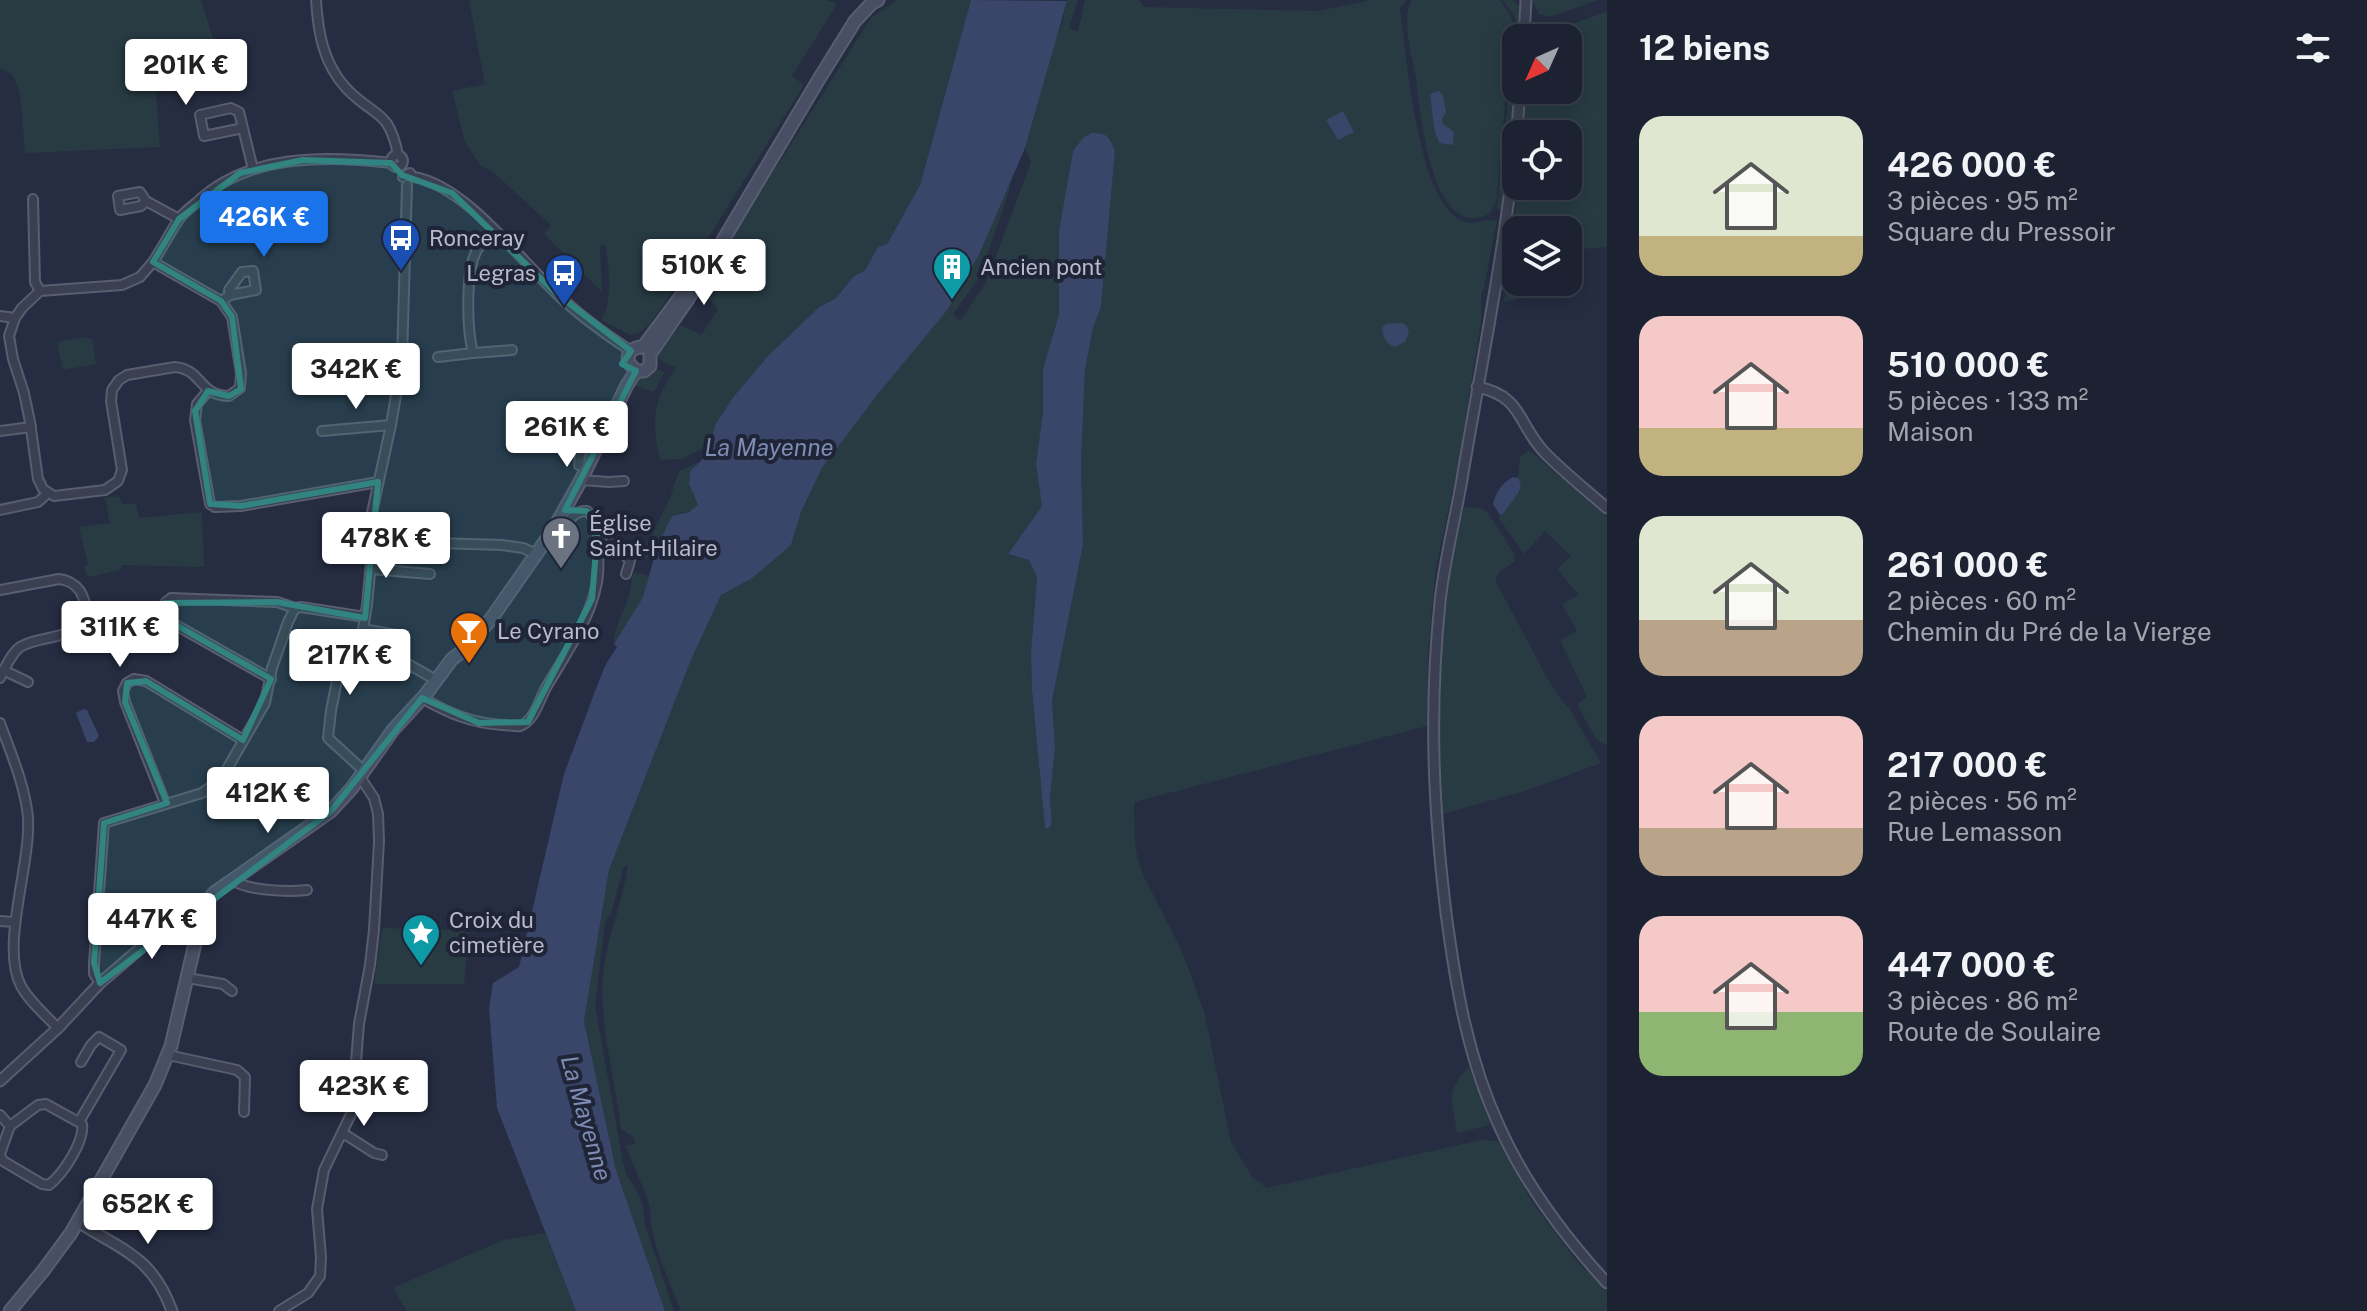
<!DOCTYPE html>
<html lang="fr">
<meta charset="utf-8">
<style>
:root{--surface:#1c2232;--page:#292f3e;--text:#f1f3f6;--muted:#a0a4ac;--line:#3a3f4d;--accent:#1a73e8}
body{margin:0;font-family:"Public Sans",sans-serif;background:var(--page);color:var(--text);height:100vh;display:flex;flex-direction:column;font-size:30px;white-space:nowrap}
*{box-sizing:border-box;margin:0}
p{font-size:26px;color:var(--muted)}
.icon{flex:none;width:44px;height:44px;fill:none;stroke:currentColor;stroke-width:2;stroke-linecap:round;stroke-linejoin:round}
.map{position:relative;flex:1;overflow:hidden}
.drawer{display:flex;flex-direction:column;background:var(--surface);width:760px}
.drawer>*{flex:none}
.needle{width:52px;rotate:225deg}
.fabs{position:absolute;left:1502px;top:24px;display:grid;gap:16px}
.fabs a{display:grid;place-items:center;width:80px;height:80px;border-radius:16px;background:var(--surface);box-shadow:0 4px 20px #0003,0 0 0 2px var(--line);font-size:40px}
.price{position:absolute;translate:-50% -68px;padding:0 18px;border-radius:8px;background:#fff;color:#222;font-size:26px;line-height:52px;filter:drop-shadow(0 2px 4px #0008)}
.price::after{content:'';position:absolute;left:50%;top:48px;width:24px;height:18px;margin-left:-12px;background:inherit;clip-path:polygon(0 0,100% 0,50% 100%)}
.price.active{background:var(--accent);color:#fff}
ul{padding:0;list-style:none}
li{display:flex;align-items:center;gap:24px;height:200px;padding:0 32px}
li span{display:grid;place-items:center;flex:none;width:224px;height:160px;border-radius:24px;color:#555}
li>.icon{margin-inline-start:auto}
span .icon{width:96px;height:96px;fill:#fffc;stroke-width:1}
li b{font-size:34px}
h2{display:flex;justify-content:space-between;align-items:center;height:96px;padding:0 32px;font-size:34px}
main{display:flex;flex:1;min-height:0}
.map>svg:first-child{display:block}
.green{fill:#283b43;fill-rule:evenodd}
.water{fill:#394569}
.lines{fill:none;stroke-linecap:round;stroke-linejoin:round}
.minor-casing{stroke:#585d6f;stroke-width:12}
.tertiary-casing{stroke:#585d6f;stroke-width:13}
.secondary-casing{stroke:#585d6f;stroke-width:15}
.minor{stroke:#3a4051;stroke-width:8}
.tertiary{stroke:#3a4051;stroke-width:9}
.secondary{stroke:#484e64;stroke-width:11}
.marked{fill:#318481;fill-opacity:0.2;stroke:#318481;stroke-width:6;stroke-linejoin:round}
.labels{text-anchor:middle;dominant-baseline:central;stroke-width:8;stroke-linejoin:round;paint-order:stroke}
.poi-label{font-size:22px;fill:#b7bbcb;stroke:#1f2437;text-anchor:start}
.water-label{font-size:24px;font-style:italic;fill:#7d8cb3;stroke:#1f2437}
</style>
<main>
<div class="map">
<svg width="1607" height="1311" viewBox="0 0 1607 1311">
<rect width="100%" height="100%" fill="#262d42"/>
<!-- green -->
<g class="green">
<path d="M0,0H201L219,58L154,69L160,147L25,153C23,135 23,95 15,80C12,73 7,71 0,69Z"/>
<path d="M469,0H826L837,4L792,76L804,85L693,262L648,326L639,333L630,335L601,320C614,301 608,267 606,245L600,246L602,292L544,234L551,225L493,172L480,165L465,142L452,91L485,84Z"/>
<path d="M897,0H971L920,185L887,244L878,247L865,270L853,277L836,298L819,307L768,356L734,396L715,425L712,438L706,447L681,459L660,460C651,423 653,399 676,368L657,358L660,349L681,325L701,335L718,310L713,303L700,294L702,284L871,18Z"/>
<path d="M1067,0H1078L1069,28L1078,32L1085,0H1139L1144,7L1318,11L1372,0H1407L1400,8C1406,53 1417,201 1462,221C1474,226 1485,218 1497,221L1484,288L1481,294V321L1458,466L1436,567L1428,652L1427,726L1134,802L1135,842L1138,860L1145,879L1182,951L1205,1015L1231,1142L1252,1177L1267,1188L1481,1140L1498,1141L1532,1202L1574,1258L1607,1292V1311H681C671,1285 657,1256 652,1228C650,1220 651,1212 649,1204C643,1183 632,1166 626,1145L635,1144V1138L621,1129C615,1072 594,1013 606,955C612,926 624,894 628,865L624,866L611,913L605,922L595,1006L623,1162L627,1176L636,1189L643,1206L645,1225L674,1311H665L616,1170L584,1021L609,870L691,660L721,595L751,579L791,545L801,512L822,468L980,253L1009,185L1010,189L979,278L953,314L960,321L986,283L1031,162L1025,148L1055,40L1063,21ZM1111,138L1115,151L1101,307L1093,328L1085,370L1081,462L1083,545L1052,701L1055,746L1050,799L1052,824L1048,829L1045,828L1032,691L1031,651L1037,577L1029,560L1008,554L1042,506L1043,369L1059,314V231L1073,151Z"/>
<path d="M1412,0H1500L1512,19L1497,198C1493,210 1490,216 1477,218C1430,224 1420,110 1416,79C1413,59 1400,17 1412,0Z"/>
<polygon points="1503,0 1512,0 1521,8 1521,38 1516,38 1517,90 1504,211 1497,209 1516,26 1514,15"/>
<polygon points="1532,0 1598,0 1549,17 1539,14"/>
<polygon points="1607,12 1607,247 1568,250 1568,230 1516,230 1516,282 1529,282 1521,298 1504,302 1518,186 1568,186 1568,134 1522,134 1526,90 1568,90 1568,38 1531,37"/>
<polygon points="87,337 88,339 92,339 96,364 63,370 57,342"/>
<polygon points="653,368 665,372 654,392 633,385 637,379"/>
<polygon points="1529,450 1607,517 1607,746 1595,738 1577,704 1587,697 1560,640 1577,631 1562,604 1579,595 1557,569 1571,556 1545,531 1524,554 1498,517 1504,514 1521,484 1518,478 1520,457"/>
<polygon points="701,461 690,471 689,484 698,505 696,509 672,516 658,544 655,555 640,560 670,498 679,471"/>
<polygon points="119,496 122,504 136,504 139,518 202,512 204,567 121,565 121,570 87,577 84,566 88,564 79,527 110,523 105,498"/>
<path d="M1464,507L1482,508L1490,516L1514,554L1515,561L1500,571L1495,580L1546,676L1561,700L1569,708L1601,763L1528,790L1443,814C1437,714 1437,604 1464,507Z"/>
<path d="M634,572L649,576L643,597L614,644C614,626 626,609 630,592C632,585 631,579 634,572Z"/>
<polygon points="382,928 469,930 464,984 374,984"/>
<path d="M1469,1066L1490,1125L1457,1133C1453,1100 1444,1094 1469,1066Z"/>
<polygon points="545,1233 576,1311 407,1311 393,1288 503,1240"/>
</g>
<!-- water -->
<g class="water">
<polygon points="971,0 1067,1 1025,148 980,253 948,309 877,395 822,468 801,512 791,545 751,579 721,595 691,660 609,870 584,1021 616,1170 665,1311 576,1311 497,1108 489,1008 493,983 519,967 564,774 597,686 606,664 617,647 614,644 643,597 658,544 672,516 689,512 698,505 689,484 690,471 701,461 712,438 715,425 734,396 768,356 819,307 836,298 853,277 865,270 878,247 887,244 920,185"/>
<polygon points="1439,91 1443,96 1446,112 1442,119 1443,124 1454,132 1453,145 1439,143 1434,128 1430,94"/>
<polygon points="1343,111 1354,132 1338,140 1326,120"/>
<path d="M1091,133C1107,133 1110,136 1115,151L1101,307L1093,328L1085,370L1081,462L1083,545L1052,701L1055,746L1050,799L1052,824L1048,829L1045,828L1032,691L1031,651L1037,577L1029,560L1008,554L1042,506L1036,464L1043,413V369L1059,314V231L1073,151L1083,138Z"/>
<path d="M1403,323L1407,326L1409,333L1405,342L1394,347C1385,343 1383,337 1382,328L1386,324Z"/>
<path d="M1513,477L1518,478L1521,484L1519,492L1503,514L1500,515L1493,504C1496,492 1502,483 1513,477Z"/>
<polygon points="83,709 87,710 99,736 94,742 87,742 76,713"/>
</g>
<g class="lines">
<defs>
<g id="minor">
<path d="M316,0C318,32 323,63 346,88C374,118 389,108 398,155"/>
<polyline points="243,128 204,136 200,115 231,108 239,112 253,169"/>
<circle cx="397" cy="161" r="6"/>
<polyline points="403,177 410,173"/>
<path d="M414,177C466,186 519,259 557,294C579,315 605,334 631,351"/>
<polyline points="33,199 35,282 40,291"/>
<polyline points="146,201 141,206 120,210 118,196 140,192 146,201 179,219"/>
<path d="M494,230C489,237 481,243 477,250C465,271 467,330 473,353L512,350"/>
<path d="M153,262L221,301L232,317L241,373L240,388L229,396C199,396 202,369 175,367L127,375L119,380L112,390L111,401L122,470L118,481L105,490L54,496L43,489L38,479L30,422L24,393L13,359L9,336L15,318L22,308L40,291L122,285L140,277Z"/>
<path d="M153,262C162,248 170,233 179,219C183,213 191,207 197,202C248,154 325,155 391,163"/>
<polyline points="221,301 230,295 256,290 253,271 242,272 229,290 230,295"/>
<polyline points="0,316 15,318"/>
<polyline points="438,357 473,353"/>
<polyline points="208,391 197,404 195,420 210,504 215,507 241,506 378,482"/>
<polyline points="0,431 31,427"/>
<polyline points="322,431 391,425"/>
<polyline points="586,468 579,465 581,446 591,414"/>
<polyline points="581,480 609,482 624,481"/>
<polyline points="0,510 38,502 48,493"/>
<polyline points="598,526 607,533 630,561 626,574"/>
<polyline points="372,541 502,545 523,548 536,554"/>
<polyline points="371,569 430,574"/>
<path d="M0,590L59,579C68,580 74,583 80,591C84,598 87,607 84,615C75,642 41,634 20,647C11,654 5,668 0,678"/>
<polyline points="363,629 402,636 399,659 436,680"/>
<polyline points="3,670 28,682"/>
<polyline points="271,679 167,620 162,611 165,603 171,598 277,602 295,608 301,607 365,617"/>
<path d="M422,698C448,713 471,723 502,725C508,725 515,727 520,726C535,721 540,697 547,686C564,657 589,621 596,587C600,573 598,558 598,544C598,530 598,521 587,511C575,510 569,521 561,529L553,530"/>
<path d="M0,723C11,753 25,786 28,817C31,866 0,946 21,986C30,1002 45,1015 58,1028"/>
<polyline points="364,771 328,738 331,711 337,680 355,655 363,629 367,605 371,562 371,517 391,425 402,359 407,185"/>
<polyline points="165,803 125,702 123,691 127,683 134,679 146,681 243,740"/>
<path d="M233,880C247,891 289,892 307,890"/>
<polyline points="0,921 15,922"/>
<polyline points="187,978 223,984 232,991"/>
<polyline points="100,983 94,974 94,963 104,823 202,793 216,783 227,769 265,703 272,668 288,622 295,608"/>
<polyline points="168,1055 237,1070 245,1077 244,1112"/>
<polyline points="0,1115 10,1126"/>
<polyline points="79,1122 121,1050 99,1037 91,1045 81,1062"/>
<polyline points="341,1135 346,1135 374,1153 382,1155"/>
<path d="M0,1154L10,1126L38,1105L46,1104L82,1124C85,1141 63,1174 49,1185L42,1184L3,1161L0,1155"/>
<polyline points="279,1311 308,1293 320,1276 321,1257 317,1209 324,1170 352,1112 359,1024 370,965 374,930 379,841 378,814 374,798 360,777"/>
</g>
<g id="tertiary">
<polyline points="1524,38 1526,0"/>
<path d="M1520,90C1511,223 1483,353 1461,485C1454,524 1444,563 1440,602C1429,710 1433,805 1446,913C1456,988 1468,1060 1501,1130C1527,1187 1565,1237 1607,1283"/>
<path d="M1477,387C1524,396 1517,425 1546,454C1565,473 1587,491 1607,508"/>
<polyline points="0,1081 58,1028 100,983 149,941 178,921 190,915"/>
<path d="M78,1222C123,1251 152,1256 172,1311"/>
</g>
<g id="secondary">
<polyline points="636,371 644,371 650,366 650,354 688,299 819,79 855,21 871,4 878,0"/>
<path d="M636,371L628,362C627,352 633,347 643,347L690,284"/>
<polyline points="197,922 191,917 192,910 201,909 214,893 331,811 352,788 393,730 426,694 452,659 463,651 491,619 553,530 581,480 627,385 636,371"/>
<polyline points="10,1311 43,1271 71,1233 155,1085 171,1046 197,935 197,922"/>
</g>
</defs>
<!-- minor casing -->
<use href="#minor" class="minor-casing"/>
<!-- tertiary casing -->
<use href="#tertiary" class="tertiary-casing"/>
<!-- secondary casing -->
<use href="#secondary" class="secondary-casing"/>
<!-- minor -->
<use href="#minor" class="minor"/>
<!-- tertiary -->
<use href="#tertiary" class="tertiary"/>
<!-- secondary -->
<use href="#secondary" class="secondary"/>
</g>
<!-- marked area -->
<path class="marked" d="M303,160L391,163L402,175L452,193L557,294L631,351L622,364L636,371L565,510L587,511L598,526L592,599L528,722L479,723L422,698L331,811L201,909L192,906L190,915L100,983L94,963L104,823L167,803L125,702L127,683L146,681L243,740L271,679L167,620L165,603L277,602L365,618L378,482L241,506L210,504L195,411L208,391L229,396L241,389L232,317L221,301L153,262L179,219L240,173Z"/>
<!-- icons -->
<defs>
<symbol id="bus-pin" viewBox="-11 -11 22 30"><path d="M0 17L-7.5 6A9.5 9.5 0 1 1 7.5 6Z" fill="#1a4fb4" stroke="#1f2437"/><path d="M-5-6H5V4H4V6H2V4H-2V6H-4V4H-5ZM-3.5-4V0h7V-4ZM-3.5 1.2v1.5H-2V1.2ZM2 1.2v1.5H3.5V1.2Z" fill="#fff"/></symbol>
<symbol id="building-pin" viewBox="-11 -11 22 30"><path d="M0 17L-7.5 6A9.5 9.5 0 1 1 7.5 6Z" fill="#0f9aa8" stroke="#1f2437"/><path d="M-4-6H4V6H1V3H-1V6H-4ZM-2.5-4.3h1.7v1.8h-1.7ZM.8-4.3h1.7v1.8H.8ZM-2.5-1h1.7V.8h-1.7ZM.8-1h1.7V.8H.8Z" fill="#fff"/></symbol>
<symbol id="church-pin" viewBox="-11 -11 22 30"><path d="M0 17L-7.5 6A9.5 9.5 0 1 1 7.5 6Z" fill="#6b7280" stroke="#1f2437"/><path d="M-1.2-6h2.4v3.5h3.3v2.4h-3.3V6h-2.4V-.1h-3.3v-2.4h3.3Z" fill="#fff"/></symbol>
<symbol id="bar-pin" viewBox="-11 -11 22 30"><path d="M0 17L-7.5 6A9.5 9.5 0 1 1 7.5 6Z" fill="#e8710a" stroke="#1f2437"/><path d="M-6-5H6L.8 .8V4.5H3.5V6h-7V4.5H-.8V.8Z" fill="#fff"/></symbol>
<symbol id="sight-pin" viewBox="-11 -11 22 30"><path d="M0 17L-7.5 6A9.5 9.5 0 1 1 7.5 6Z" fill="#0f9aa8" stroke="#1f2437"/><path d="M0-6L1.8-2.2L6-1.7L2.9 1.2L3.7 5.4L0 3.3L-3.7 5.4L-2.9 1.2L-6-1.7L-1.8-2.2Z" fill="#fff"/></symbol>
</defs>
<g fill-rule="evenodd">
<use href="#bus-pin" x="379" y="216" width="44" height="60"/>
<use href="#building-pin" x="930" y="245" width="44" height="60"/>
<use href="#bus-pin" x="542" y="251" width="44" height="60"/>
<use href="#church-pin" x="539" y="514" width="44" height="60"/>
<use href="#bar-pin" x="447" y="609" width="44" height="60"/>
<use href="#sight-pin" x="399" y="911" width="44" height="60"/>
</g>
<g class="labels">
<!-- poi labels -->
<g class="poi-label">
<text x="429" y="238">Ronceray</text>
<text x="980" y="267">Ancien pont</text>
<text x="536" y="273" text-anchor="end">Legras</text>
<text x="589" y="523">Église<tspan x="589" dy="25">Saint-Hilaire</tspan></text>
<text x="497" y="631">Le Cyrano</text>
<text x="449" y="920">Croix du<tspan x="449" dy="25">cimetière</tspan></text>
</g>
<!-- water labels -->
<g class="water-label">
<text x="769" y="447">La Mayenne</text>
<text transform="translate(587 1118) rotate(74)">La Mayenne</text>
</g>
</g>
</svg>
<div class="fabs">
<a><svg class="needle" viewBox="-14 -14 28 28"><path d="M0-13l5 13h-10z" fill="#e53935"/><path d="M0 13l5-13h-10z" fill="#a0a4ac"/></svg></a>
<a><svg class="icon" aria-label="locate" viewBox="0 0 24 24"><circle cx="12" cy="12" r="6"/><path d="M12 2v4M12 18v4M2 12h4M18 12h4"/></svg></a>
<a><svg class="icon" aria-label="layers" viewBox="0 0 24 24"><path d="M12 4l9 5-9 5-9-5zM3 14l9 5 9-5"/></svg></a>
</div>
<b class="price" style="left:186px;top:107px">201K €</b>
<b class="price active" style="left:264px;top:259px">426K €</b>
<b class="price" style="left:704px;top:307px">510K €</b>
<b class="price" style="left:356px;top:411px">342K €</b>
<b class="price" style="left:567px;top:469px">261K €</b>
<b class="price" style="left:386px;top:580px">478K €</b>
<b class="price" style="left:120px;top:669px">311K €</b>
<b class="price" style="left:350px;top:697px">217K €</b>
<b class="price" style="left:268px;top:835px">412K €</b>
<b class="price" style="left:152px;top:961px">447K €</b>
<b class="price" style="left:364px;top:1128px">423K €</b>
<b class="price" style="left:148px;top:1246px">652K €</b>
</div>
<section class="drawer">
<h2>12 biens<svg class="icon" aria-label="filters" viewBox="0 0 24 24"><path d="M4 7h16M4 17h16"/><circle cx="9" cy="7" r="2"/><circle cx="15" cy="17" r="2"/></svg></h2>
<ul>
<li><span style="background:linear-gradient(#dfe7d0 75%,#c2b280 0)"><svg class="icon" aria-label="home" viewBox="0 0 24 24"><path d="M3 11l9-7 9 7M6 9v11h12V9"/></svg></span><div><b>426 000 €</b><p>3 pièces · 95 m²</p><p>Square du Pressoir</p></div></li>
<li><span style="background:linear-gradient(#f6c9c9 70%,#c2b280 0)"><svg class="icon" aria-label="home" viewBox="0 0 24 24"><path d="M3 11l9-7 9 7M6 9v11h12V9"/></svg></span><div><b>510 000 €</b><p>5 pièces · 133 m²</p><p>Maison</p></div></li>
<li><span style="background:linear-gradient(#dfe7d0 65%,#b9a48a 0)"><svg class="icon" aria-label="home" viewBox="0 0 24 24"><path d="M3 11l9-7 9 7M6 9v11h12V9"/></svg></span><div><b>261 000 €</b><p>2 pièces · 60 m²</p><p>Chemin du Pré de la Vierge</p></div></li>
<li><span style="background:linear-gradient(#f6c9c9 70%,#b9a48a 0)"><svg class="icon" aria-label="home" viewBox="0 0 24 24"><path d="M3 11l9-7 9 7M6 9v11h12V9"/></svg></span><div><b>217 000 €</b><p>2 pièces · 56 m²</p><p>Rue Lemasson</p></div></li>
<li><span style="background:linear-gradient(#f6c9c9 60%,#8fb573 0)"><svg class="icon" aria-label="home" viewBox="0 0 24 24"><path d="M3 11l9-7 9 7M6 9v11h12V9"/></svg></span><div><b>447 000 €</b><p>3 pièces · 86 m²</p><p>Route de Soulaire</p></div></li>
</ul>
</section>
</main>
